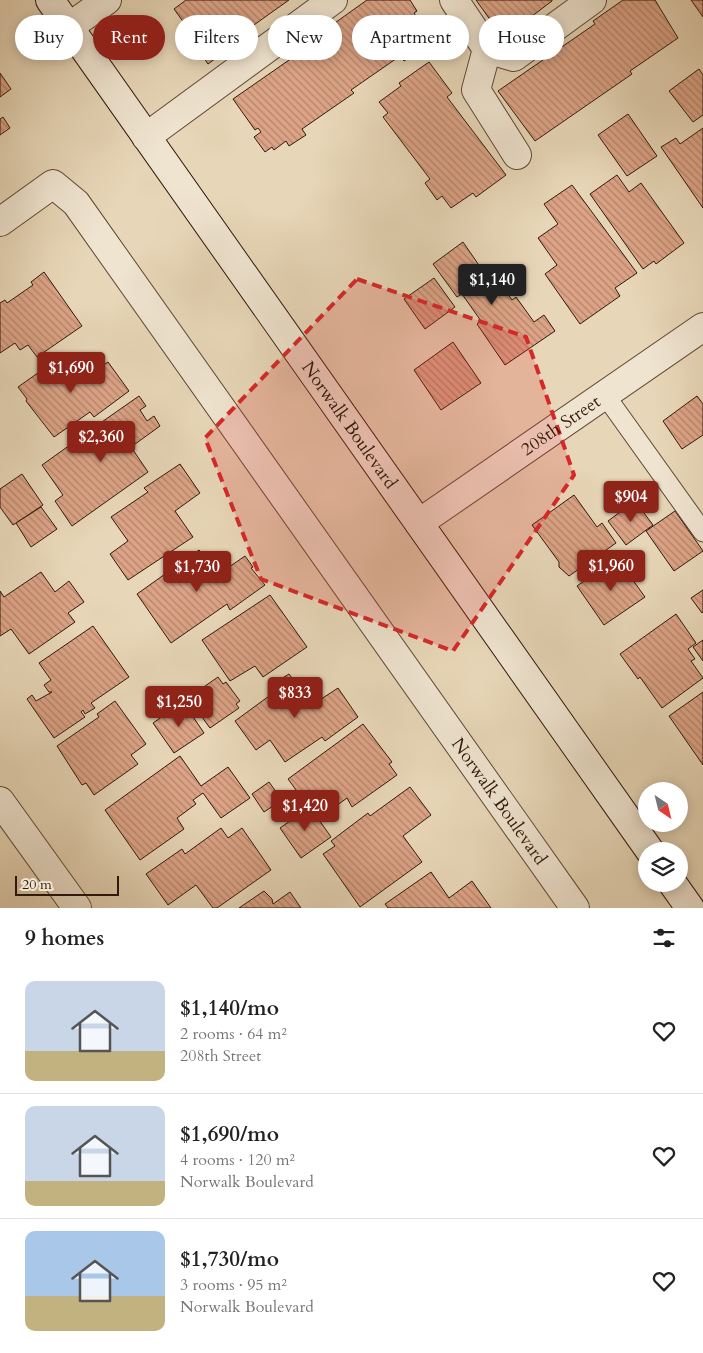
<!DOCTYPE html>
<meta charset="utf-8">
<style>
:root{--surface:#fff;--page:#f6f6f6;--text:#222;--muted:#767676;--line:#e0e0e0;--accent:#8f2418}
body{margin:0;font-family:Cardo,serif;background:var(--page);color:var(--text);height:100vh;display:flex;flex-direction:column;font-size:19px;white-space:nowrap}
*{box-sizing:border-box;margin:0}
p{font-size:16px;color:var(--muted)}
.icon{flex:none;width:28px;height:28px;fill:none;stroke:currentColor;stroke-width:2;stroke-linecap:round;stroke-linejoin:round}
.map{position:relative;height:908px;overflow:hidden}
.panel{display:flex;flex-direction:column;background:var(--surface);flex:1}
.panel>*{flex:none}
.top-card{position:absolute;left:15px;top:15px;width:674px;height:45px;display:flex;gap:10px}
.needle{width:32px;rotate:145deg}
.tools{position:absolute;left:638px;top:782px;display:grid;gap:10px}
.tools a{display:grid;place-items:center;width:50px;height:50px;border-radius:50%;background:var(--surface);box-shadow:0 2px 12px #0003;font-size:25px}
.scale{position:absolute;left:15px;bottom:12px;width:104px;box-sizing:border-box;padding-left:5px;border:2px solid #31190b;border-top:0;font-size:14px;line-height:18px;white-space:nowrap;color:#31190b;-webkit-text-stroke:4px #efe4d0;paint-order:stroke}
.price{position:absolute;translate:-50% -42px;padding:0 11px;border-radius:5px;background:var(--accent);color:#fff;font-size:16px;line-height:32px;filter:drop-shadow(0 1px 2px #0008)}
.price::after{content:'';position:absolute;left:50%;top:30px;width:15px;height:11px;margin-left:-8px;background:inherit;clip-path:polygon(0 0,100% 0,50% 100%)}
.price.current{background:#222;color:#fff}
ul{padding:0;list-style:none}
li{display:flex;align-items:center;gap:15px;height:125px;padding:0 25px}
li+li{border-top:1px solid var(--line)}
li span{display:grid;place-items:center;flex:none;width:140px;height:100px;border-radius:10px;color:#555}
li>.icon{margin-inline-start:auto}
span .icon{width:60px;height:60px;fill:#fffc;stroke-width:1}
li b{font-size:21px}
h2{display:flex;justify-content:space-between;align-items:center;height:60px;padding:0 25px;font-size:21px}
.tag{padding:0 18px;border-radius:22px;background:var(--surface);box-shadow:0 2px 12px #0003;font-size:18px;line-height:45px}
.tag.current{background:var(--accent);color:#fff}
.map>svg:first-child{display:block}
.building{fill:url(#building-back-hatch);stroke:#31190b}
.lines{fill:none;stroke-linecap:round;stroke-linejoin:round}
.service-casing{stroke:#5e4836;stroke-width:21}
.minor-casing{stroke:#5e4836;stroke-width:30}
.secondary-casing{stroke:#31190b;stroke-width:30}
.service{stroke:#efe4d0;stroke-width:19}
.minor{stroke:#efe4d0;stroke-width:28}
.secondary{stroke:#efe4d0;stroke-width:28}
.marked{fill:#d62828;fill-opacity:0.2;stroke:#d62828;stroke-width:4;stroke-dasharray:10 6;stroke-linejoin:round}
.labels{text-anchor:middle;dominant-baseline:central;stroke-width:5;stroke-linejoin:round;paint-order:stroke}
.street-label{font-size:18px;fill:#31190b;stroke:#efe4d0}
</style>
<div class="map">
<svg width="703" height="908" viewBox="0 0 703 908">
<defs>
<pattern id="building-back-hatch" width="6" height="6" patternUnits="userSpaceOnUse" patternTransform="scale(1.25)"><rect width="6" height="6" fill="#dca386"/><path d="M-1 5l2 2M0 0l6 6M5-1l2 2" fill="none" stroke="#b3846c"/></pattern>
</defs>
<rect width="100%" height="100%" fill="#e7d6b7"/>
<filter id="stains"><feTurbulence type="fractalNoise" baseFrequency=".004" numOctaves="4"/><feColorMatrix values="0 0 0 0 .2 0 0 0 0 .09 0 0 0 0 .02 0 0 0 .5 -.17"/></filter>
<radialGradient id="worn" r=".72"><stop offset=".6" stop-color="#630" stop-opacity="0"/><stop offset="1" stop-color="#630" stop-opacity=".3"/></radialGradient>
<!-- building -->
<g class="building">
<polygon points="186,0 289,0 237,37 240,40 208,64 187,33 190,31 174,9"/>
<polygon points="367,0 410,0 417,11 414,13 430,36 418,44 421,50 404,61 400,56 351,90 354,93 302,129 306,135 289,146 286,141 274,150 272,147 265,152 254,137 261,132 258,128 255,130 233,99 315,42 327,32 325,30"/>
<polygon points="476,0 552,0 552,1 507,35 505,32 501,35"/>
<polygon points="623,0 655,0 678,38 630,71 632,74 535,141 498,91 595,24 593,21"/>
<polygon points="691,0 703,0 703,17"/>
<polygon points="429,62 452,93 447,97 506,175 476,197 473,193 451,208 442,196 437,200 425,183 430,179 383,117 388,113 379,102 401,86 399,83"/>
<polygon points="699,69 703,75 703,115 693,122 669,91"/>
<polygon points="0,73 11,89 0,97"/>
<polygon points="628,114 657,156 627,176 598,135"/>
<polygon points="3,117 10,128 0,135 0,119"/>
<polygon points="703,128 703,208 661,147 676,138 680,144"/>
<polygon points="617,175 629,192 641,183 684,243 656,264 654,261 643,269 590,194"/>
<polygon points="572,185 637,273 615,288 620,296 580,324 545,274 557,265 538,238 558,224 544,204"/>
<polygon points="463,242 485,274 490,270 512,300 516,297 534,322 544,315 555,331 505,365 477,324 481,321 462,294 457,297 433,264"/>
<polygon points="44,272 82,326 37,357 28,345 20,350 15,343 0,353 0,303 5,300 7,303 33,285 31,282"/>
<polygon points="434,278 455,307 425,329 404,299"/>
<polygon points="453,342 481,383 441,410 414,370"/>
<polygon points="62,356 80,381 108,362 129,391 94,417 90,412 54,437 26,401 27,399 18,387"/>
<polygon points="139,396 146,406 140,410 147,421 154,416 160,426 131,447 148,472 72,526 55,501 63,495 42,465 70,445 74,451 103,430 99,424"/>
<polygon points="697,396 703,404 703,435 682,449 663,421"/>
<polygon points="180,464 200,493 175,511 193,537 128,580 110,554 128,541 111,517 148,492 144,488"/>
<polygon points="22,474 43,505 13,525 0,507 0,489"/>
<polygon points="574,495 597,527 602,523 616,543 569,576 559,567 559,562 532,525"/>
<polygon points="635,501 653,525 626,545 608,521"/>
<polygon points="41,507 57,529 31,547 16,523"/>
<polygon points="675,511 703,551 674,571 646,531"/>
<polygon points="199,550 219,574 245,556 253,567 251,568 265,585 230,610 227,604 171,643 137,594"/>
<polygon points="617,558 645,597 604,625 577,586"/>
<polygon points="41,572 55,592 69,581 84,602 68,613 75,622 29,654 11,629 0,636 0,591 4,597"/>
<polygon points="703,590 703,612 702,613 691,598"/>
<polygon points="270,595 307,647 263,677 255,666 230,681 202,640"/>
<polygon points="676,614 696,643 688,649 695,659 691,661 703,678 662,708 640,677 638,679 620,654"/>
<polygon points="93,626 129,677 91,703 95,708 85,714 83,710 81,712 85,717 54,738 27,699 32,695 36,701 52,692 49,692 44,685 51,680 39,663"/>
<polygon points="703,640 703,661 693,647"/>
<polygon points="289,674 312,705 338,688 358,717 325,741 322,737 285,762 270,740 256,750 235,721 280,688 276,682"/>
<polygon points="218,677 223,684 226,682 240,701 236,704 239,708 210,728 188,698"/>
<polygon points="703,692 703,765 669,716"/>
<polygon points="115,701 146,744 131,755 138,764 94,795 86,783 82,785 57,746 99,717 97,714"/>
<polygon points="183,702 204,733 174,753 153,723"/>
<polygon points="363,724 392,762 389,764 397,775 352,807 347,798 332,809 321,795 307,805 288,779"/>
<polygon points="180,756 201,786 228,767 250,798 221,818 203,793 193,800 196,804 177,818 184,829 140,860 105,810"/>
<polygon points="269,782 282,800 264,812 252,794"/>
<polygon points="410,787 431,815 403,836 422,862 360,907 323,854 335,846 331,841 368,813 370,816"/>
<polygon points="310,807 331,837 301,858 280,828"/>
<polygon points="221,828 228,838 242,828 271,870 217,908 213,908 196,885 168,905 146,874 182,849 185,854"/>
<polygon points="431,872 449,898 472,881 491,908 388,908 385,904"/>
<polygon points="264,891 272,899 273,904 290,892 301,908 239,908"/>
</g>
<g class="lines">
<defs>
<polyline id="service" points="605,395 703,532"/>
<g id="minor">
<polyline points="454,0 487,49 514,57 592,0"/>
<polyline points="69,27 107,0"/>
<polyline points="487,49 476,90 517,155"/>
<polyline points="146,137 333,0"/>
<path id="s1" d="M0,222L53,184L76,203L575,908"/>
<path id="s2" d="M419,523L703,327"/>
<polyline points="0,801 77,908"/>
</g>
<g id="secondary">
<path id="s3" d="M50,0L650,851"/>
<polyline points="673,884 690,908"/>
</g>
</defs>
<!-- service casing -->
<use href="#service" class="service-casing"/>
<!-- minor casing -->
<use href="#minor" class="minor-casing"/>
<!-- secondary casing -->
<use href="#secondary" class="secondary-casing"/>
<!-- service -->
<use href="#service" class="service"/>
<!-- minor -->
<use href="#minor" class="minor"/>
<!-- secondary -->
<use href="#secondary" class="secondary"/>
</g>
<!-- marked area -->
<path class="marked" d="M357,279L526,337L574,475L453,651L261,579L205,438Z"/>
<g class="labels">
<!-- street labels -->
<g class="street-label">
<text stroke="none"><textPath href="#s2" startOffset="172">208th Street</textPath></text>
<text stroke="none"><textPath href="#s3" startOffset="520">Norwalk Boulevard</textPath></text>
<text stroke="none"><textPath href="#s1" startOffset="828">Norwalk Boulevard</textPath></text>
</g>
</g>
<rect width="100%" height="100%" filter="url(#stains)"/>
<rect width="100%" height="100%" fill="url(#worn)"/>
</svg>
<div class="tools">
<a><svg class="needle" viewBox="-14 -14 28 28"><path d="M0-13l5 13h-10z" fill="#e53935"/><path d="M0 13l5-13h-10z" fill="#767676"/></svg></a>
<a><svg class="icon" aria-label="layers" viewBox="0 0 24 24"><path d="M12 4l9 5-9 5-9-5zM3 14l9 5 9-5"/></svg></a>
</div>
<div class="scale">20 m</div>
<b class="price current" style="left:492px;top:306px">$1,140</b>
<b class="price" style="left:71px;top:394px">$1,690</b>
<b class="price" style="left:101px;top:463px">$2,360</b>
<b class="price" style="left:631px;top:523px">$904</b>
<b class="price" style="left:611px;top:592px">$1,960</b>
<b class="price" style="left:197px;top:593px">$1,730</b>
<b class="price" style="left:295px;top:719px">$833</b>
<b class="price" style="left:179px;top:728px">$1,250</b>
<b class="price" style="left:305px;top:832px">$1,420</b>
<div class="top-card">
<a class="tag">Buy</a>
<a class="tag current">Rent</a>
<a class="tag">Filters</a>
<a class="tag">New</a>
<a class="tag">Apartment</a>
<a class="tag">House</a>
</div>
</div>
<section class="panel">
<h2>9 homes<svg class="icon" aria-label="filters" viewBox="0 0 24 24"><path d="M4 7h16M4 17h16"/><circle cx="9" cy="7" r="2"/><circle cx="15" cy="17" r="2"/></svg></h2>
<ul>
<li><span style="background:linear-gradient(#c9d6e8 70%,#c2b280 0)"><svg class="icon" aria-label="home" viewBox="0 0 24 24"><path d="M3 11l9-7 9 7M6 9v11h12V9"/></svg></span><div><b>$1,140/mo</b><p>2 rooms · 64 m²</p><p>208th Street</p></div><svg class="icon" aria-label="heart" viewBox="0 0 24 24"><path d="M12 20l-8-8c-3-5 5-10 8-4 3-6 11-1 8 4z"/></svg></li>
<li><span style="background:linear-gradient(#c9d6e8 75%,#c2b280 0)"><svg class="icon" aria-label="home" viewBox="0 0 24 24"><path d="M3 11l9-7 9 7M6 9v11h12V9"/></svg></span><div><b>$1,690/mo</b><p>4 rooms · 120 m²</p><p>Norwalk Boulevard</p></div><svg class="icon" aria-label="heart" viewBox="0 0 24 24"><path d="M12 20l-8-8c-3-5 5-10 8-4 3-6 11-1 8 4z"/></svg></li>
<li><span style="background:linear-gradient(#a9c7e8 65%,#c2b280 0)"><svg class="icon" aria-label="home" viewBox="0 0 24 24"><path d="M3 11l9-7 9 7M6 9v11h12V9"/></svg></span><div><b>$1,730/mo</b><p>3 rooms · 95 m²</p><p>Norwalk Boulevard</p></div><svg class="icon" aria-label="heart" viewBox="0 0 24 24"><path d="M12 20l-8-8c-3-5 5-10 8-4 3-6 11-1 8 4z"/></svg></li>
</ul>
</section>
